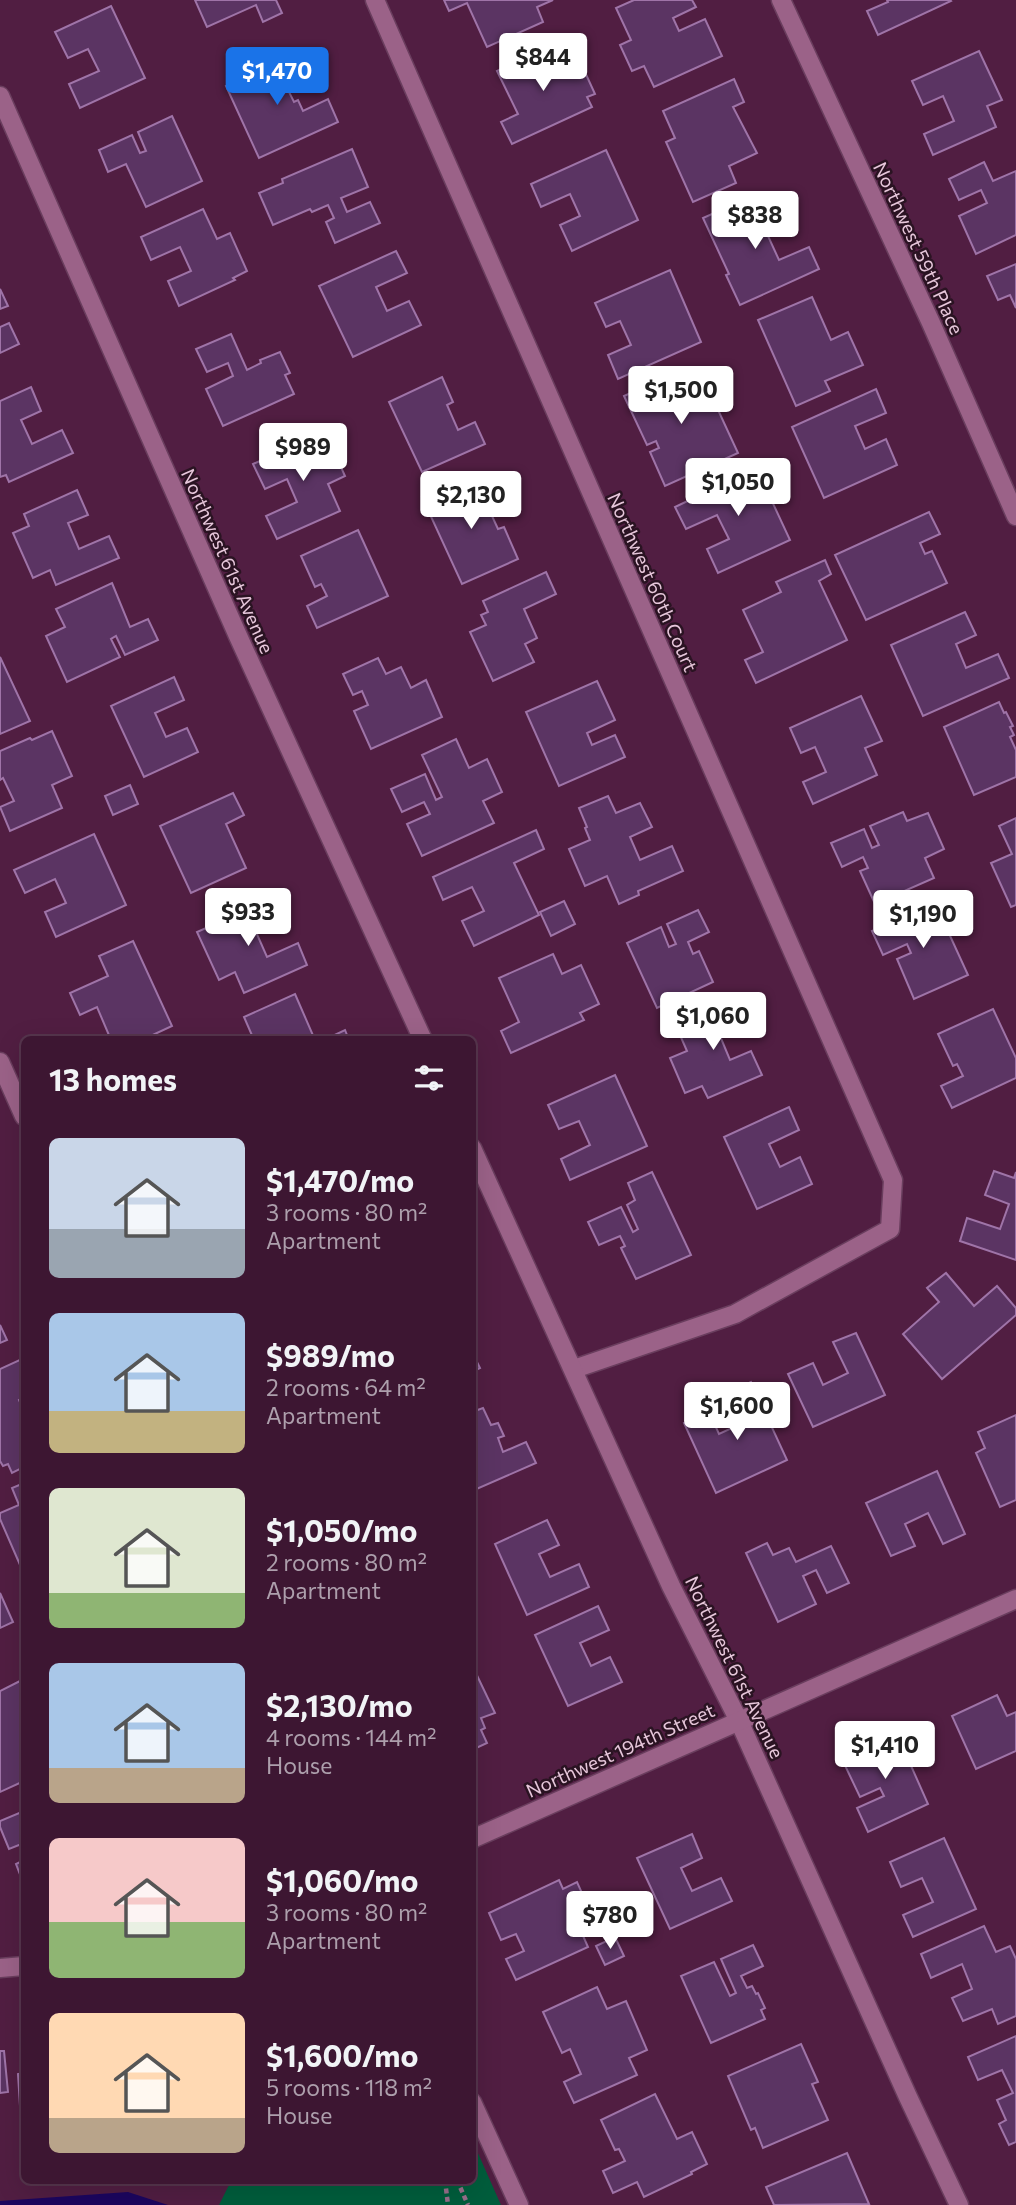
<!DOCTYPE html>
<meta charset="utf-8">
<style>
:root{--surface:#3d1632;--page:#48233e;--text:#f1f3f6;--muted:#ad9fac;--line:#56354d;--accent:#1a73e8}
body{margin:0;font-family:Commissioner,sans-serif;background:var(--page);color:var(--text);height:100vh;display:flex;flex-direction:column;font-size:26px;white-space:nowrap}
*{box-sizing:border-box;margin:0}
p{font-size:23px;color:var(--muted)}
.icon{flex:none;width:38px;height:38px;fill:none;stroke:currentColor;stroke-width:2;stroke-linecap:round;stroke-linejoin:round}
.map{position:relative;flex:1;overflow:hidden}
.sheet{position:absolute;left:21px;top:1036px;width:455px;height:1148px;display:flex;flex-direction:column;background:var(--surface);border-radius:10px;box-shadow:0 7px 28px #0002,0 0 0 2px var(--line)}
.sheet>*{flex:none}
.price{position:absolute;translate:-50% -60px;padding:0 16px;border-radius:7px;background:#fff;color:#222;font-size:23px;line-height:46px;filter:drop-shadow(0 2px 4px #0008)}
.price::after{content:'';position:absolute;left:50%;top:42px;width:21px;height:16px;margin-left:-10px;background:inherit;clip-path:polygon(0 0,100% 0,50% 100%)}
.price.selected{background:var(--accent);color:#fff}
ul{padding:0;list-style:none}
li{display:flex;align-items:center;gap:21px;height:175px;padding:0 28px}
li span{display:grid;place-items:center;flex:none;width:196px;height:140px;border-radius:10px;color:#555}
li>.icon{margin-inline-start:auto}
span .icon{width:84px;height:84px;fill:#fffc;stroke-width:1}
li b{font-size:30px}
h2{display:flex;justify-content:space-between;align-items:center;height:84px;padding:0 28px;font-size:30px}
.map>svg:first-child{display:block}
.green{fill:#005d3c}
.water{fill:#1c065e}
.building{fill:#5b3463;stroke:#9f74a8;stroke-width:2}
.lines{fill:none;stroke-linecap:round;stroke-linejoin:round}
.minor-casing{stroke:#6a3e5e;stroke-width:21}
.tertiary-casing{stroke:#6a3e5e;stroke-width:21}
.path{stroke:#986e8a;stroke-width:4.5;stroke-dasharray:5 3.5;stroke-linecap:butt}
.minor{stroke:#9b6288;stroke-width:18}
.tertiary{stroke:#9b6288;stroke-width:18}
.labels{text-anchor:middle;dominant-baseline:central;stroke-width:5;stroke-linejoin:round;paint-order:stroke}
.street-label{font-size:19px;fill:#e7c7db;stroke:#2a1322}
</style>
<div class="map">
<svg width="1016" height="2205" viewBox="0 0 1016 2205">
<rect width="100%" height="100%" fill="#511e42"/>
<!-- green -->
<polygon class="green" points="473,2142 501,2205 219,2205 231,2181 472,2180"/>
<!-- water -->
<polygon class="water" points="128,2192 168,2205 0,2205 0,2201"/>
<!-- building -->
<g class="building">
<polygon points="195,0 276,0 282,13 263,22 256,5 207,27"/>
<polygon points="444,0 553,0 537,7 543,22 487,47 467,3 449,11"/>
<polygon points="634,0 692,0 696,7 673,18 679,31 705,19 722,56 654,87 644,66 632,71 620,45 631,40 616,8"/>
<polygon points="887,0 950,0 951,1 878,35 867,11 888,2"/>
<polygon points="111,6 145,78 80,108 69,84 99,71 88,49 68,58 55,32"/>
<polygon points="554,44 569,77 584,70 595,94 587,97 592,107 512,144 501,122 518,114 497,71"/>
<polygon points="979,51 1002,100 987,106 996,127 933,155 924,134 954,121 943,96 923,105 912,81"/>
<polygon points="298,54 308,78 287,88 294,102 298,100 303,111 328,99 338,122 259,158 226,86"/>
<polygon points="734,79 744,102 733,107 757,153 729,166 736,183 693,202 666,142 675,138 663,111"/>
<polygon points="172,116 202,181 146,207 126,164 108,172 99,150 132,135 140,153 146,151 138,132"/>
<polygon points="352,149 368,187 341,198 347,212 370,202 380,223 335,243 326,222 334,218 328,205 312,212 310,209 273,225 259,193 283,183 282,179"/>
<polygon points="606,150 638,220 572,251 560,225 580,216 570,194 541,207 531,184"/>
<polygon points="984,162 993,181 1016,171 1016,235 976,254 959,216 987,203 981,190 959,200 949,179"/>
<polygon points="741,201 748,217 776,203 787,228 768,236 779,260 809,247 819,269 740,305 726,275 729,274 703,218"/>
<polygon points="203,209 217,239 230,233 247,271 233,278 235,280 179,306 168,281 191,271 180,247 151,260 141,237"/>
<polygon points="396,251 407,273 376,287 387,311 409,301 421,325 353,357 319,286"/>
<polygon points="1016,264 1016,308 1010,295 998,300 987,276"/>
<polygon points="670,270 701,342 618,379 608,355 631,345 620,321 606,327 595,303"/>
<polygon points="0,289 8,306 0,309"/>
<polygon points="812,297 831,340 848,332 863,365 825,381 830,391 796,406 758,320"/>
<polygon points="9,323 19,344 0,353 0,327"/>
<polygon points="231,334 247,370 261,363 260,360 280,352 290,373 285,375 294,394 223,426 206,389 233,376 228,363 207,372 196,349"/>
<polygon points="700,371 738,453 665,486 650,452 659,448 656,441 647,445 624,396 672,374 676,382"/>
<polygon points="442,377 453,402 447,405 458,430 475,422 485,444 422,472 389,402"/>
<polygon points="31,387 41,411 21,420 32,444 62,430 73,453 9,482 6,475 0,477 0,401"/>
<polygon points="876,389 886,413 855,426 865,449 886,439 897,465 824,498 792,427"/>
<polygon points="325,432 345,476 328,484 340,511 277,539 266,516 297,502 287,479 265,489 253,464"/>
<polygon points="756,467 790,540 718,573 707,549 729,539 717,515 686,529 675,507 717,487 713,478 731,470 735,477"/>
<polygon points="456,481 465,501 496,487 506,510 492,516 498,529 504,527 518,559 462,584 422,497"/>
<polygon points="77,490 88,515 68,523 79,549 109,536 119,558 56,585 50,570 33,578 13,533 29,526 24,514"/>
<polygon points="929,512 940,534 920,543 925,554 932,551 947,583 866,620 835,555"/>
<polygon points="358,530 388,596 317,628 307,606 327,596 321,584 315,587 301,556"/>
<polygon points="825,560 831,574 819,581 847,640 756,683 745,660 763,652 743,610 781,592 776,582"/>
<polygon points="546,572 556,594 524,609 537,638 525,644 534,662 493,681 470,632 486,625 481,615 488,612 483,601"/>
<polygon points="112,583 130,627 148,619 158,640 125,655 116,636 111,639 120,657 67,682 46,636 65,627 56,609"/>
<polygon points="965,612 976,635 956,644 966,668 998,654 1009,678 923,716 891,645"/>
<polygon points="0,657 30,721 0,734"/>
<polygon points="378,658 386,674 401,667 411,688 426,680 442,717 371,749 354,711 368,705 362,691 353,695 343,674"/>
<polygon points="174,677 184,700 155,713 166,737 187,728 198,752 144,777 111,706"/>
<polygon points="597,681 615,720 587,733 592,745 615,735 625,757 559,786 526,712"/>
<polygon points="861,696 882,741 865,748 877,775 813,804 803,782 826,772 815,747 801,753 790,728"/>
<polygon points="999,702 1004,713 1006,712 1013,726 1010,727 1014,735 1010,737 1016,750 1016,777 974,795 944,727"/>
<polygon points="52,731 72,776 52,785 62,808 10,831 0,807 14,801 3,778 0,780 0,751 30,738 32,740"/>
<polygon points="456,739 469,768 487,759 502,792 483,801 494,823 422,856 407,824 430,814 424,802 402,812 391,789 425,774 436,800 442,797 422,755"/>
<polygon points="130,785 138,804 113,815 105,796"/>
<polygon points="233,793 244,815 226,824 246,868 191,893 160,826"/>
<polygon points="608,796 616,813 640,803 652,827 630,837 640,860 672,846 683,871 638,891 639,895 619,904 607,876 585,886 569,849 590,840 585,828 587,827 579,808"/>
<polygon points="903,812 907,821 928,813 944,849 925,858 934,878 875,904 860,871 868,868 863,857 842,867 831,843 864,829 872,848 879,845 870,826"/>
<polygon points="1016,818 1016,905 1011,907 991,863 1012,854 999,826"/>
<polygon points="536,830 544,849 514,863 539,915 474,946 462,921 484,911 472,887 443,900 433,877"/>
<polygon points="94,834 126,905 56,937 45,912 66,903 55,879 25,893 14,870"/>
<polygon points="265,898 277,924 256,932 267,957 298,943 307,965 244,993 235,972 219,980 197,932 213,925 212,922"/>
<polygon points="564,901 575,924 551,936 540,912"/>
<polygon points="935,903 968,975 914,999 897,959 911,953 907,944 883,955 872,931"/>
<polygon points="698,910 709,932 688,942 693,954 699,951 713,982 657,1008 627,943 661,927 669,947 676,944 667,924"/>
<polygon points="133,941 172,1026 142,1040 111,1040 97,1007 80,1015 70,993 108,976 99,956"/>
<polygon points="553,954 562,974 581,965 599,1004 580,1013 584,1020 511,1053 501,1031 519,1022 499,978"/>
<polygon points="295,994 315,1040 254,1040 244,1017"/>
<polygon points="739,999 750,1023 720,1036 730,1060 751,1051 762,1075 708,1098 702,1086 685,1093 670,1058 687,1051 676,1026"/>
<polygon points="993,1009 1016,1058 1016,1078 952,1108 941,1086 963,1076 957,1064 953,1066 938,1034"/>
<polygon points="345,1030 349,1040 324,1040"/>
<polygon points="615,1075 647,1146 570,1180 561,1159 590,1145 579,1121 559,1129 548,1105"/>
<polygon points="789,1107 799,1130 769,1144 780,1167 800,1157 812,1184 757,1209 724,1137"/>
<polygon points="994,1171 1014,1178 1016,1172 1016,1260 960,1241 967,1218 1000,1229 1009,1204 985,1195"/>
<polygon points="652,1172 691,1255 636,1279 621,1248 625,1246 620,1236 599,1245 588,1222 621,1207 633,1232 638,1229 627,1205 635,1200 628,1183"/>
<polygon points="946,1273 974,1306 997,1286 1016,1308 1016,1315 942,1379 903,1334 939,1302 927,1288"/>
<polygon points="0,1325 7,1340 0,1343"/>
<polygon points="856,1333 885,1395 813,1427 788,1374 813,1363 823,1385 848,1373 833,1342"/>
<polygon points="472,1352 480,1368 472,1372"/>
<polygon points="24,1358 24,1397 19,1400 24,1412 24,1467 12,1473 8,1464 3,1466 0,1461 0,1369"/>
<polygon points="751,1382 787,1460 716,1493 684,1423 709,1412 719,1434 743,1423 728,1392"/>
<polygon points="483,1408 491,1425 498,1423 504,1436 498,1438 503,1452 526,1442 536,1463 472,1491 472,1412"/>
<polygon points="1016,1415 1016,1500 1000,1507 976,1453 985,1448 978,1432"/>
<polygon points="937,1471 965,1534 943,1544 928,1513 905,1524 915,1546 891,1556 866,1503"/>
<polygon points="24,1483 24,1574 0,1519 0,1513 19,1505 12,1488"/>
<polygon points="547,1520 559,1545 539,1554 550,1577 579,1564 589,1587 527,1615 495,1544"/>
<polygon points="767,1543 773,1555 789,1548 796,1562 831,1546 849,1583 827,1593 816,1570 803,1576 816,1604 778,1622 746,1553"/>
<polygon points="0,1593 13,1622 0,1628"/>
<polygon points="598,1606 609,1630 580,1643 591,1666 610,1657 622,1682 568,1706 535,1635"/>
<polygon points="472,1665 495,1713 481,1718 485,1728 481,1730 487,1743 472,1750"/>
<polygon points="20,1681 24,1692 24,1781 0,1792 0,1691"/>
<polygon points="997,1695 1007,1716 1016,1712 1016,1751 976,1769 952,1716"/>
<polygon points="896,1732 928,1804 868,1832 857,1808 884,1796 880,1788 860,1797 841,1757"/>
<polygon points="24,1811 24,1843 9,1849 0,1827 0,1821"/>
<polygon points="692,1834 702,1858 681,1868 692,1891 721,1878 732,1901 670,1929 637,1858"/>
<polygon points="944,1838 976,1909 913,1937 903,1915 933,1902 922,1878 901,1887 890,1862"/>
<polygon points="24,1860 24,1885 16,1864"/>
<polygon points="559,1880 563,1889 577,1882 595,1922 580,1929 588,1947 516,1980 506,1959 524,1951 516,1934 501,1940 489,1913"/>
<polygon points="984,1926 996,1952 1010,1946 1016,1959 1016,2016 998,2024 992,2009 963,2021 952,1998 972,1989 962,1964 931,1978 921,1954"/>
<polygon points="615,1937 624,1956 605,1965 596,1946"/>
<polygon points="753,1945 763,1966 741,1976 747,1988 752,1986 756,1994 758,1993 765,2008 761,2010 765,2019 711,2043 681,1976 714,1962 730,1996 736,1993 721,1959"/>
<polygon points="597,1987 607,2009 626,2001 647,2050 629,2058 637,2075 574,2103 564,2082 581,2074 570,2049 562,2053 543,2012"/>
<polygon points="1016,2036 1016,2142 1009,2145 999,2124 1006,2120 997,2100 1013,2093 1002,2070 978,2080 968,2057"/>
<polygon points="801,2044 818,2082 812,2084 828,2120 763,2148 755,2128 751,2130 728,2076"/>
<polygon points="0,2051 4,2051 8,2092 0,2093"/>
<polygon points="24,2073 24,2122 21,2122 18,2074"/>
<polygon points="655,2094 677,2139 692,2132 707,2164 691,2172 692,2174 644,2197 637,2182 613,2193 603,2171 625,2161 619,2149 615,2150 601,2120"/>
<polygon points="847,2153 869,2204 774,2205 766,2187"/>
</g>
<g class="lines">
<defs>
<g id="minor">
<polyline points="375,0 893,1180 890,1229 735,1314 574,1369"/>
<polyline points="781,0 931,323 1016,516"/>
<polyline points="0,96 238,636 423,1040"/>
<polyline points="472,1148 671,1586 739,1721 908,2097 959,2205"/>
<polyline points="472,1839 1016,1599"/>
<polyline points="0,1968 24,1966"/>
</g>
<g id="tertiary">
<polyline points="0,1062 24,1116"/>
<polyline points="472,2102 519,2205"/>
</g>
</defs>
<!-- minor casing -->
<use href="#minor" class="minor-casing"/>
<!-- tertiary casing -->
<use href="#tertiary" class="tertiary-casing"/>
<!-- path -->
<g class="path">
<polyline points="445,2180 448,2205"/>
<polyline points="457,2180 468,2205"/>
</g>
<!-- minor -->
<use href="#minor" class="minor"/>
<!-- tertiary -->
<use href="#tertiary" class="tertiary"/>
</g>
<g class="labels">
<!-- street labels -->
<g class="street-label">
<text transform="translate(919 248) rotate(65)">Northwest 59th Place</text>
<text transform="translate(228 561) rotate(66)">Northwest 61st Avenue</text>
<text transform="translate(653 582) rotate(66)">Northwest 60th Court</text>
<text transform="translate(735 1667) rotate(64)">Northwest 61st Avenue</text>
<text transform="translate(620 1750) rotate(-24)">Northwest 194th Street</text>
</g>
</g>
</svg>
<b class="price" style="left:543px;top:93px">$844</b>
<b class="price selected" style="left:277px;top:107px">$1,470</b>
<b class="price" style="left:755px;top:251px">$838</b>
<b class="price" style="left:681px;top:426px">$1,500</b>
<b class="price" style="left:303px;top:483px">$989</b>
<b class="price" style="left:738px;top:518px">$1,050</b>
<b class="price" style="left:471px;top:531px">$2,130</b>
<b class="price" style="left:248px;top:948px">$933</b>
<b class="price" style="left:923px;top:950px">$1,190</b>
<b class="price" style="left:713px;top:1052px">$1,060</b>
<b class="price" style="left:737px;top:1442px">$1,600</b>
<b class="price" style="left:885px;top:1781px">$1,410</b>
<b class="price" style="left:610px;top:1951px">$780</b>
<section class="sheet">
<h2>13 homes<svg class="icon" aria-label="filters" viewBox="0 0 24 24"><path d="M4 7h16M4 17h16"/><circle cx="9" cy="7" r="2"/><circle cx="15" cy="17" r="2"/></svg></h2>
<ul>
<li><span style="background:linear-gradient(#c9d6e8 65%,#9aa5b1 0)"><svg class="icon" aria-label="home" viewBox="0 0 24 24"><path d="M3 11l9-7 9 7M6 9v11h12V9"/></svg></span><div><b>$1,470/mo</b><p>3 rooms · 80 m²</p><p>Apartment</p></div></li>
<li><span style="background:linear-gradient(#a9c7e8 70%,#c2b280 0)"><svg class="icon" aria-label="home" viewBox="0 0 24 24"><path d="M3 11l9-7 9 7M6 9v11h12V9"/></svg></span><div><b>$989/mo</b><p>2 rooms · 64 m²</p><p>Apartment</p></div></li>
<li><span style="background:linear-gradient(#dfe7d0 75%,#8fb573 0)"><svg class="icon" aria-label="home" viewBox="0 0 24 24"><path d="M3 11l9-7 9 7M6 9v11h12V9"/></svg></span><div><b>$1,050/mo</b><p>2 rooms · 80 m²</p><p>Apartment</p></div></li>
<li><span style="background:linear-gradient(#a9c7e8 75%,#b9a48a 0)"><svg class="icon" aria-label="home" viewBox="0 0 24 24"><path d="M3 11l9-7 9 7M6 9v11h12V9"/></svg></span><div><b>$2,130/mo</b><p>4 rooms · 144 m²</p><p>House</p></div></li>
<li><span style="background:linear-gradient(#f6c9c9 60%,#8fb573 0)"><svg class="icon" aria-label="home" viewBox="0 0 24 24"><path d="M3 11l9-7 9 7M6 9v11h12V9"/></svg></span><div><b>$1,060/mo</b><p>3 rooms · 80 m²</p><p>Apartment</p></div></li>
<li><span style="background:linear-gradient(#ffd9b3 75%,#b9a48a 0)"><svg class="icon" aria-label="home" viewBox="0 0 24 24"><path d="M3 11l9-7 9 7M6 9v11h12V9"/></svg></span><div><b>$1,600/mo</b><p>5 rooms · 118 m²</p><p>House</p></div></li>
</ul>
</section>
</div>
